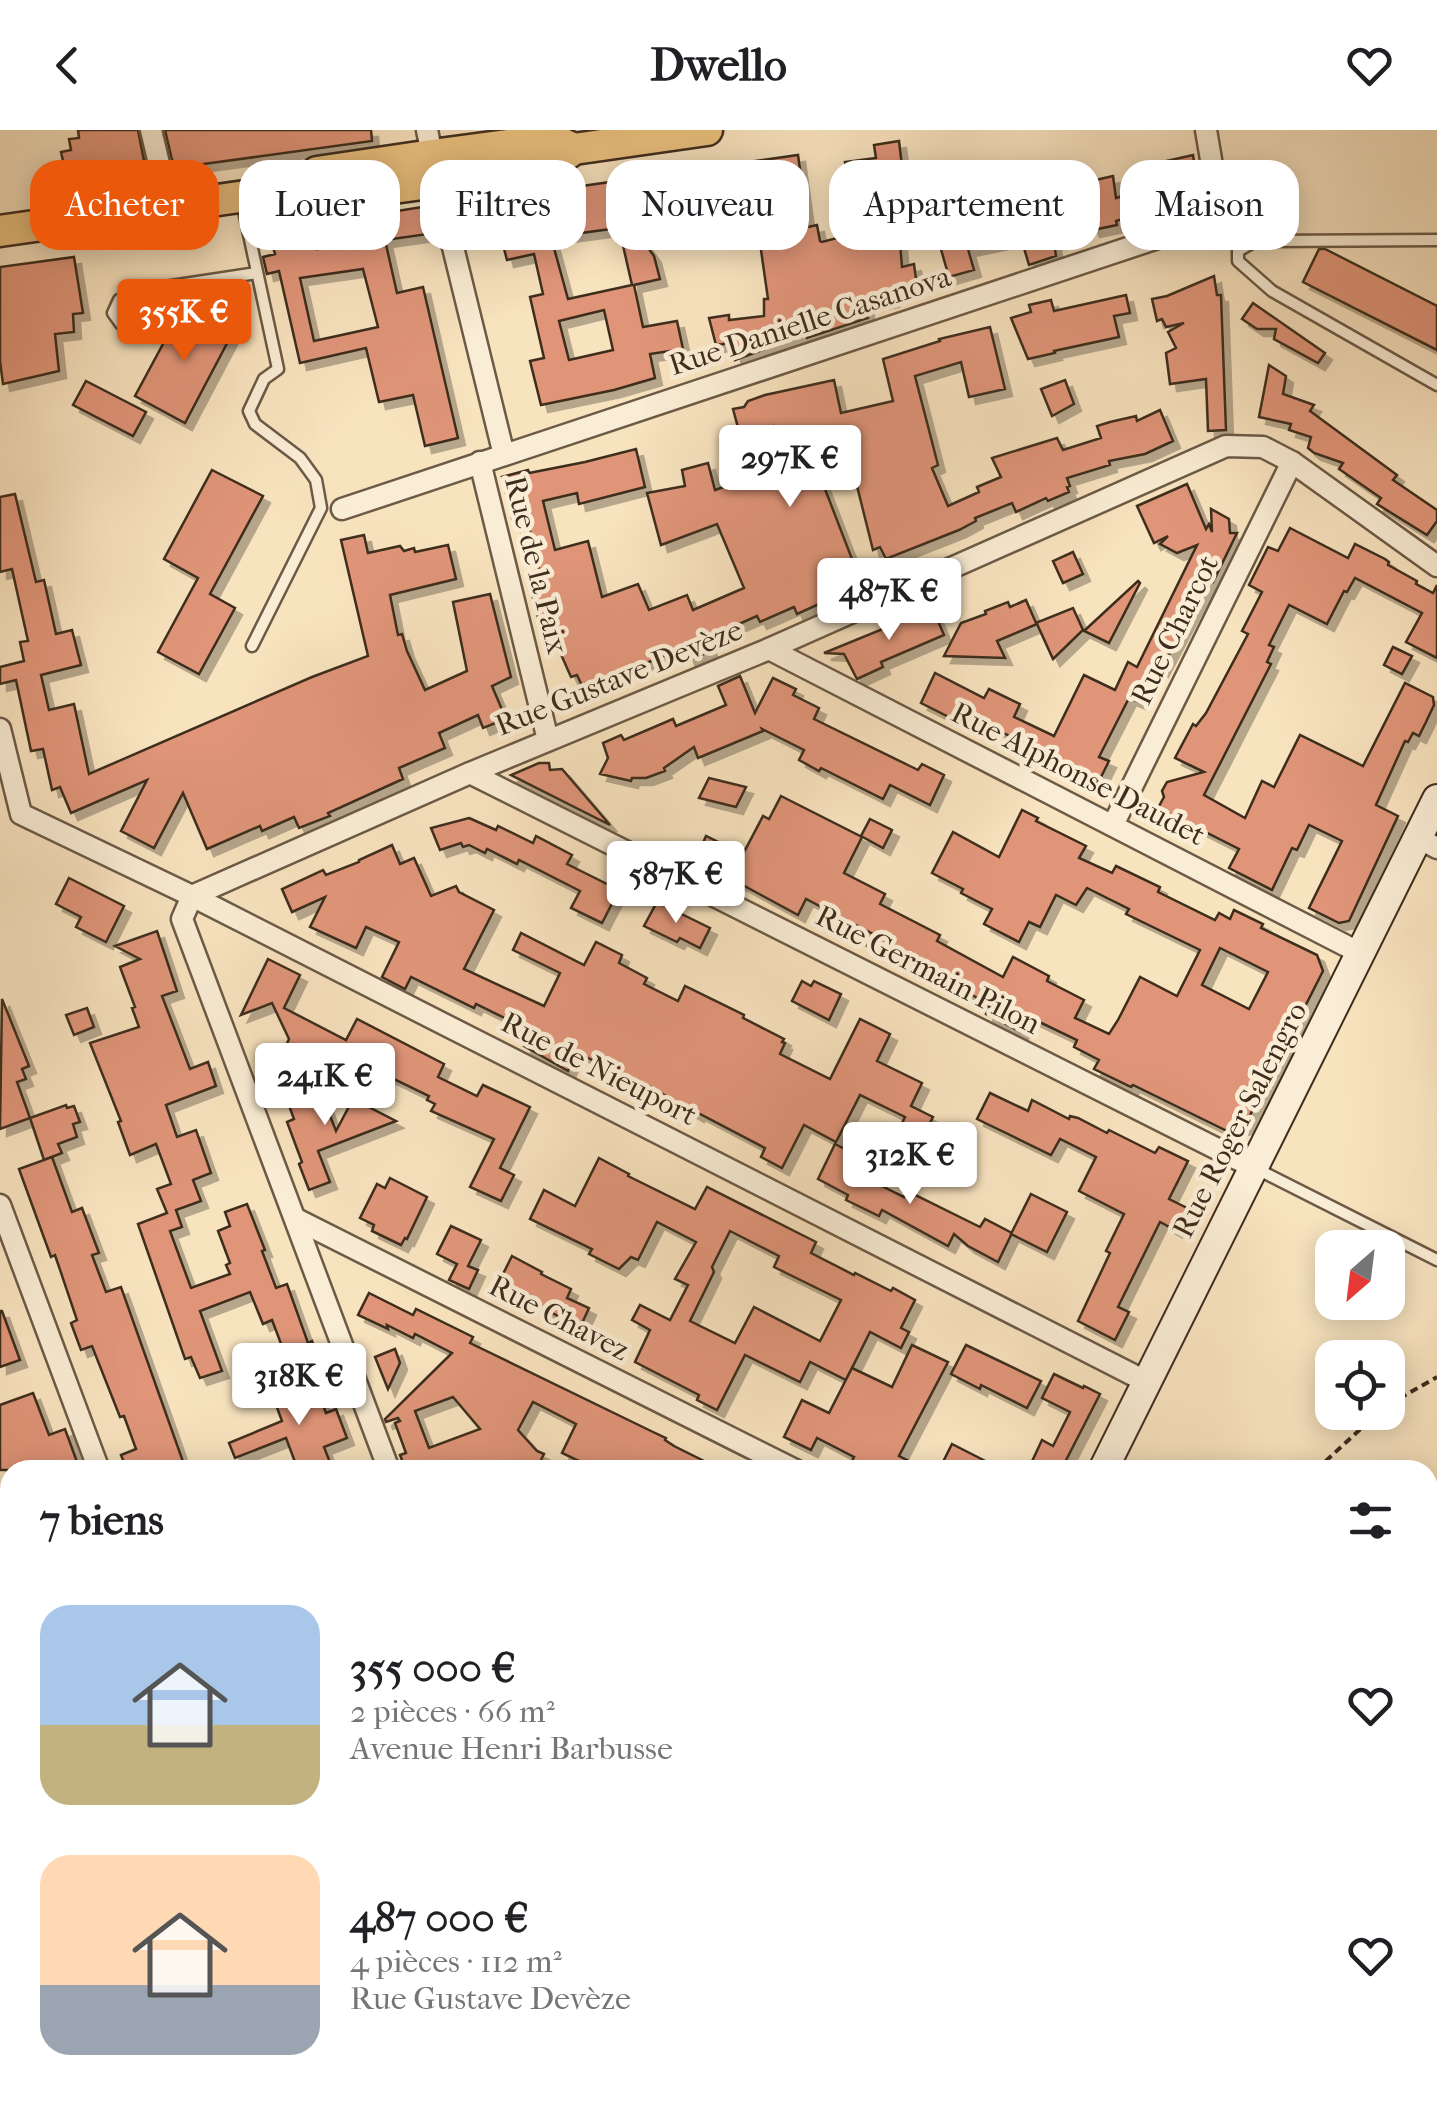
<!DOCTYPE html>
<html lang="fr">
<meta charset="utf-8">
<style>
:root{--surface:#fff;--page:#f6f6f6;--text:#202124;--muted:#757577;--accent:#ea580c}
body{margin:0;font-family:"IM FELL French Canon",serif;background:var(--page);color:var(--text);height:100vh;display:flex;flex-direction:column;font-size:38px;white-space:nowrap}
*{box-sizing:border-box;margin:0}
p{font-size:32px;color:var(--muted)}
.icon{flex:none;width:55px;height:55px;fill:none;stroke:currentColor;stroke-width:2;stroke-linecap:round;stroke-linejoin:round}
.map{position:relative;flex:1;overflow:hidden}
.drawer{position:absolute;left:0px;top:1330px;width:1438px;height:642px;display:flex;flex-direction:column;background:var(--surface);border-radius:30px 30px 0 0;box-shadow:0 5px 25px #0003}
.drawer>*{flex:none}
.hud{position:absolute;left:30px;top:30px;width:1378px;height:90px;display:flex;gap:20px}
.needle{width:65px;rotate:208deg}
.tools{position:absolute;left:1315px;top:1100px;display:grid;gap:20px}
.tools a{display:grid;place-items:center;width:90px;height:90px;border-radius:20px;background:var(--surface);box-shadow:0 5px 25px #0003;font-size:50px}
.price{position:absolute;translate:-50% -85px;padding:0 22px;border-radius:10px;background:#fff;color:#222;font-size:32px;line-height:65px;filter:drop-shadow(0 2px 5px #0008)}
.price::after{content:'';position:absolute;left:50%;top:60px;width:30px;height:22px;margin-left:-15px;background:inherit;clip-path:polygon(0 0,100% 0,50% 100%)}
.price.selected{background:var(--accent);color:#fff}
ul{padding:0;list-style:none}
li{display:flex;align-items:center;gap:30px;height:250px;padding:0 40px}
li span{display:grid;place-items:center;flex:none;width:280px;height:200px;border-radius:30px;color:#555}
li>.icon{margin-inline-start:auto}
span .icon{width:120px;height:120px;fill:#fffc;stroke-width:1}
li b{font-size:42px}
h2{display:flex;justify-content:space-between;align-items:center;height:120px;padding:0 40px;font-size:42px}
.chip{padding:0 35px;border-radius:30px;background:var(--surface);box-shadow:0 5px 25px #0003;font-size:35px;line-height:90px}
.chip.selected{background:var(--accent);color:#fff}
header{display:flex;justify-content:space-between;align-items:center;height:130px;padding:0 40px;background:var(--surface);font-size:45px;font-weight:800}
.map>svg:first-child{display:block}
.building{fill:#e09579;stroke:#3e2d1e;stroke-width:2.5;fill-rule:evenodd;filter:url(#shadow)}
.lines{fill:none;stroke-linecap:round;stroke-linejoin:round}
.service-casing{stroke:#6c5a46;stroke-width:15}
.minor-casing{stroke:#6c5a46;stroke-width:25}
.tertiary-casing{stroke:#6c5a46;stroke-width:28}
.secondary-casing{stroke:#3e2d1e;stroke-width:32}
.primary-casing{stroke:#3e2d1e;stroke-width:35}
.path{stroke:#3e2d1e;stroke-width:4;stroke-dasharray:8 5;stroke-linecap:butt}
.service{stroke:#faedd5;stroke-width:10}
.minor{stroke:#faedd5;stroke-width:20}
.tertiary{stroke:#faedd5;stroke-width:22}
.secondary{stroke:#faedd5;stroke-width:28}
.primary{stroke:#ecc280;stroke-width:30}
.labels{text-anchor:middle;dominant-baseline:central;stroke-width:9;stroke-linejoin:round;paint-order:stroke}
.street-label{font-size:30px;fill:#3e2d1e;stroke:#faedd5}
</style>
<header><svg class="icon" aria-label="back" viewBox="0 0 24 24"><path d="M15 5l-7 7 7 7"/></svg>Dwello<svg class="icon" aria-label="heart" viewBox="0 0 24 24"><path d="M12 20l-8-8c-3-5 5-10 8-4 3-6 11-1 8 4z"/></svg></header>
<div class="map">
<svg width="1437" height="1972" viewBox="0 0 1437 1972">
<defs>
<filter id="shadow"><feDropShadow dx="7" dy="7" stdDeviation="0" flood-color="#0004"/></filter>
</defs>
<rect width="100%" height="100%" fill="#f8e3bf"/>
<filter id="stains"><feTurbulence type="fractalNoise" baseFrequency=".002" numOctaves="4"/><feColorMatrix values="0 0 0 0 .2 0 0 0 0 .09 0 0 0 0 .02 0 0 0 .5 -.17"/></filter>
<radialGradient id="worn" r=".72"><stop offset=".6" stop-color="#630" stop-opacity="0"/><stop offset="1" stop-color="#630" stop-opacity=".3"/></radialGradient>
<!-- building -->
<g class="building">
<polygon points="78,0 138,0 145,36 141,43 68,53 61,22 71,20 69,9 79,8"/>
<polygon points="165,0 371,0 372,11 182,37 172,30"/>
<path d="M899,11L902,36L889,38L898,88L902,137L914,134L917,156L891,163L892,170L866,174L868,188L807,208L806,204L735,230L733,213L716,215L709,188L729,185V190L764,186V169H768L759,106L782,101L778,68L739,74L734,81L727,76L669,82L675,109L644,112L654,126L660,149L634,155L643,197L677,191L683,219L650,224L655,248L614,260L541,275L530,231L544,228L530,167L543,164L534,124L507,130L491,69L798,25L808,97L817,95L820,111L822,112L879,97L872,53L849,56L845,32L876,28L874,15ZM619,98L632,155L568,169L551,107ZM604,180L613,220L569,230L559,191Z"/>
<polygon points="1193,25 1198,58 1179,61 1183,74 1163,81 1162,76 1116,91 1117,95 1093,100 1091,94 1052,100 1056,126 1029,135 1021,108 968,119 974,140 949,147 931,85 1046,59 1049,81 1092,75 1087,52 1113,46 1116,68 1155,55 1149,35"/>
<path d="M422,77L431,84L435,103L385,110L397,163L423,157L458,308L425,316L413,265L379,272L366,218L300,233L279,141L267,144L263,127L275,124L268,99L313,93L317,119L363,112L359,87ZM363,139L378,197L314,211L300,148Z"/>
<polygon points="1319,119 1325,119 1437,176 1437,220 1303,152"/>
<polygon points="74,127 83,183 73,184 74,202 55,204 59,241 3,254 0,231 0,137"/>
<polygon points="1214,146 1217,165 1221,165 1226,300 1208,301 1206,249 1170,254 1166,223 1176,218 1168,202 1184,193 1166,197 1162,189 1157,191 1152,169 1167,166"/>
<polygon points="1126,165 1130,183 1114,186 1119,207 1054,221 1055,223 1028,229 1011,188 1031,182 1029,175 1051,170 1054,181"/>
<polygon points="1253,173 1325,223 1318,233 1274,209 1276,199 1257,199 1242,189"/>
<polygon points="184,175 233,202 185,293 135,266"/>
<polygon points="990,197 1005,259 969,267 961,232 915,246 938,335 932,338 948,376 979,362 977,357 1001,347 992,328 1057,308 1063,320 1101,308 1097,296 1110,292 1136,286 1137,291 1160,280 1173,311 1145,324 1109,331 1110,335 1067,348 1070,356 1067,357 1069,362 1048,371 1046,368 1016,382 1012,373 975,388 976,391 959,400 886,429 880,417 873,420 843,300 797,311 808,349 820,346 852,429 836,435 841,446 821,454 828,470 797,484 794,477 760,492 757,486 705,509 711,521 689,530 684,517 584,560 577,545 571,547 552,504 543,507 532,464 544,459 528,393 514,396 502,347 528,340 529,343 585,332 636,319 645,357 579,374 577,363 543,371 555,420 588,411 602,467 638,454 649,480 687,465 693,480 744,458 717,394 661,415 647,363 685,356 682,340 708,333 715,360 783,336 773,296 740,305 733,279 744,277 748,271 765,265 834,250 841,283 893,271 883,229 940,211 939,209"/>
<polygon points="1269,235 1286,246 1283,264 1314,275 1310,281 1397,345 1393,350 1437,380 1437,391 1427,405 1377,374 1381,368 1339,339 1343,333 1314,323 1308,318 1311,307 1289,300 1291,294 1259,287"/>
<polygon points="1065,250 1074,274 1052,286 1041,259"/>
<polygon points="86,251 146,282 133,306 73,275"/>
<polygon points="212,340 263,366 210,464 235,478 199,544 158,522 198,448 164,429"/>
<polygon points="1187,354 1206,399 1209,394 1212,402 1211,379 1229,389 1230,403 1237,403 1213,452 1209,450 1161,540 1156,538 1139,572 1129,568 1099,627 1109,631 1096,657 1032,626 1010,613 1013,608 962,581 957,591 921,573 935,543 984,568 989,559 1020,574 1014,587 1054,606 1084,545 1115,560 1128,532 1137,537 1197,415 1177,423 1160,414 1168,406 1154,413 1137,376"/>
<polygon points="15,364 36,452 44,450 56,504 72,500 81,535 41,545 49,580 74,574 89,644 312,547 368,526 341,410 364,405 368,423 400,416 404,421 414,418 415,422 448,415 456,449 390,465 398,505 402,504 407,521 425,560 467,541 453,472 490,464 511,547 492,556 506,589 483,598 478,585 439,603 445,618 399,638 403,649 328,683 330,686 299,698 294,687 262,701 260,696 207,719 183,663 154,718 121,701 147,650 71,683 60,657 52,660 43,619 31,621 16,550 0,554 0,537 24,531 20,512 28,511 12,439 0,442 0,367"/>
<polygon points="1290,398 1348,428 1355,414 1385,429 1389,432 1388,435 1417,451 1416,454 1433,463 1437,455 1437,528 1406,512 1422,483 1355,448 1347,462 1344,461 1327,494 1289,475 1269,515 1274,517 1267,532 1271,534 1204,665 1245,688 1262,651 1274,657 1300,605 1363,636 1405,553 1433,567 1434,575 1426,592 1419,606 1413,603 1408,612 1405,611 1376,675 1398,686 1349,791 1339,793 1309,778 1342,711 1309,695 1297,720 1292,718 1272,760 1229,738 1239,719 1158,678 1164,667 1162,661 1167,652 1204,642 1175,628 1193,594 1196,596 1206,583 1248,504 1242,501 1262,462 1249,455 1268,417 1278,421"/>
<polygon points="1073,422 1083,444 1063,453 1053,431"/>
<polygon points="1138,451 1140,453 1109,513 1084,501"/>
<polygon points="1026,470 1036,493 1073,478 1083,500 1053,529 1037,494 997,511 1005,528 944,526 961,493 986,484 985,481 1008,472 1010,477"/>
<polygon points="924,482 927,489 936,486 944,505 881,532 883,537 857,549 844,524 824,523"/>
<polygon points="1393,517 1412,526 1402,544 1384,535"/>
<polygon points="740,546 755,583 773,548 796,559 793,565 819,578 814,589 918,640 922,634 944,645 930,675 890,655 883,669 821,638 819,641 799,630 804,620 762,599 763,601 698,628 694,617 664,638 665,641 646,648 632,648 631,651 600,644 608,628 603,613 621,605 624,610 673,589 676,596 726,575 718,556"/>
<polygon points="539,633 549,633 550,640 562,639 610,695 511,645"/>
<polygon points="709,648 746,657 736,677 699,668"/>
<path d="M781,666L862,707L844,743L885,764L880,774L940,805L937,811L1003,847L1013,827L1049,846L1047,851L1084,870L1075,888L1109,904L1118,890L1140,847L1177,866L1200,820L1126,784L1129,779L1087,758L1076,775L1056,765L1040,797L1029,792L1019,812L984,794L992,779L961,763L963,759L932,743L953,702L999,727L1022,680L1038,688L1036,691L1086,716L1079,728L1112,743L1116,736L1160,757L1158,762L1215,790L1219,783L1230,789L1234,780L1263,794L1261,798L1317,825L1323,841L1244,997L1229,1002L1133,955L1131,957L1094,939L1099,930L1074,917L1077,910L1029,887L1021,902L986,884L990,874L923,841L925,835L895,819L890,828L867,816L873,804L806,769L798,785L737,752L736,754L706,739L712,728L699,722L706,706L743,724L763,686L769,689ZM1220,818L1268,842L1249,879L1202,855Z"/>
<polygon points="469,688 496,700 498,696 533,713 536,706 572,725 567,734 619,760 602,793 571,778 580,761 519,730 517,734 487,719 485,723 469,715 463,717 461,713 440,720 431,698"/>
<polygon points="870,689 892,700 883,718 861,706"/>
<polygon points="392,715 400,734 414,728 431,766 456,756 459,762 494,780 464,839 544,876 560,843 513,820 521,803 584,835 596,812 622,825 619,833 647,848 644,854 678,871 685,856 744,885 743,888 784,909 782,912 785,913 780,924 830,949 860,889 890,904 877,931 922,953 911,976 933,987 930,993 966,1011 957,1030 910,1007 913,1000 901,995 905,987 860,965 836,1012 804,995 782,1038 761,1027 765,1018 698,983 697,985 651,957 650,959 576,922 568,941 524,916 531,901 476,874 474,878 411,847 405,859 382,847 399,812 366,797 356,818 310,797 325,767 292,782 282,759 323,740 326,745 359,732 359,730"/>
<polygon points="69,748 124,776 106,812 76,797 81,787 56,774"/>
<polygon points="657,772 710,798 700,818 680,808 677,812 644,796"/>
<polygon points="157,801 177,861 162,866 190,939 208,932 216,956 166,975 177,1007 196,1000 211,1043 193,1050 201,1071 176,1080 182,1097 170,1101 191,1158 230,1144 226,1135 230,1133 218,1101 230,1096 225,1082 247,1074 265,1120 262,1121 276,1158 287,1154 308,1213 312,1211 320,1234 298,1242 289,1217 283,1219 272,1190 263,1194 250,1162 200,1181 222,1241 200,1248 191,1227 185,1229 138,1094 167,1083 157,1059 171,1054 156,1014 130,1025 118,992 121,991 90,913 139,897 132,878 135,877 120,837 140,829 115,816"/>
<polygon points="268,829 300,845 284,878 346,910 357,889 444,934 438,947 477,966 483,955 530,977 500,1038 514,1045 501,1071 470,1057 494,1009 431,981 435,974 427,970 429,966 369,937 377,922 303,949 296,924 285,918 289,909 272,873 241,885"/>
<polygon points="802,851 811,856 814,851 841,864 829,890 792,871"/>
<polygon points="2,869 29,936 22,939 26,949 17,952 30,988 0,999"/>
<polygon points="87,878 94,897 74,905 66,885"/>
<polygon points="314,945 336,1001 353,969 396,991 318,1021 330,1052 309,1060 299,1034 302,1032 287,992 294,989 287,970 293,967 291,963 297,961 294,953"/>
<polygon points="990,963 1028,981 1032,970 1069,989 1070,986 1078,988 1107,1003 1109,1000 1155,1023 1159,1017 1188,1031 1169,1069 1187,1078 1175,1100 1160,1092 1118,1177 1129,1182 1115,1210 1078,1191 1110,1123 1106,1121 1124,1084 1079,1061 1096,1027 1060,1009 1051,1025 977,989"/>
<polygon points="66,975 67,978 74,976 80,992 73,994 77,1007 58,1014 62,1023 44,1030 30,988"/>
<polygon points="835,1014 866,1030 858,1044 904,1067 907,1061 980,1097 985,1089 1012,1103 998,1132 968,1116 954,1104 948,1116 882,1080 879,1086 846,1070 848,1065 818,1049"/>
<polygon points="52,1027 72,1082 82,1078 99,1123 92,1125 106,1162 121,1157 186,1340 127,1340 121,1325 136,1319 124,1286 120,1287 92,1216 81,1220 71,1193 77,1190 55,1125 51,1127 19,1039"/>
<path d="M599,1028L629,1044L628,1046L695,1079L707,1057L816,1112L811,1123L854,1145L855,1143L891,1161L893,1158L915,1170L901,1198L909,1202L901,1218L870,1202L846,1250L810,1232L800,1252L745,1225L717,1280L697,1270L699,1265L635,1232L650,1200L632,1190L640,1175L670,1190L688,1155L675,1149L696,1112L657,1092L638,1130L631,1127L619,1139L589,1124L592,1119L530,1089L544,1060L575,1076ZM730,1101L779,1126L774,1137L841,1170L820,1211L754,1177L735,1213L690,1191L714,1142L712,1137Z"/>
<polygon points="390,1048 427,1067 407,1109 405,1108 401,1115 372,1101 374,1095 360,1088 377,1054 385,1058"/>
<polygon points="1031,1064 1067,1082 1047,1122 1011,1104"/>
<polygon points="451,1096 481,1110 468,1136 478,1140 469,1159 449,1150 457,1134 437,1124"/>
<polygon points="512,1126 542,1142 541,1144 571,1159 567,1168 589,1178 578,1202 556,1191 558,1186 498,1154"/>
<path d="M369,1163L413,1185L416,1179L473,1207L470,1213L651,1301L666,1308L665,1310L674,1316L722,1340H574L579,1331L562,1323L576,1294L533,1272L518,1300L537,1321L544,1324L536,1340H518L514,1335L501,1340H406L400,1325L406,1323L395,1293L400,1291L398,1288L386,1292L385,1289L452,1223L415,1204L413,1208L387,1195L388,1199L358,1185ZM453,1267L480,1299L429,1318L415,1281Z"/>
<polygon points="0,1181 2,1181 20,1230 0,1237"/>
<polygon points="912,1215 948,1232 899,1326 927,1340 847,1340 854,1327 817,1308 811,1320 784,1307 802,1270 829,1283 852,1238 892,1257"/>
<polygon points="966,1215 1041,1251 1027,1278 981,1255 980,1259 951,1244"/>
<polygon points="395,1219 400,1233 388,1259 375,1227"/>
<polygon points="1054,1244 1083,1258 1084,1256 1100,1264 1061,1340 1028,1340 1042,1310 1053,1316 1070,1282 1042,1268"/>
<polygon points="313,1248 326,1283 336,1279 347,1308 324,1317 333,1340 298,1340 286,1308 235,1328 229,1313 282,1291 272,1264"/>
<polygon points="33,1263 49,1305 65,1299 80,1340 0,1340 0,1275"/>
<polygon points="952,1314 1003,1340 939,1340"/>
</g>
<g class="lines">
<defs>
<g id="service">
<polyline points="242,72 278,239 264,249 249,281 255,294 300,328 316,350 321,378 252,516"/>
<polyline points="1437,110 1255,111 1238,121 1238,131 1272,161 1437,255"/>
<polyline points="133,169 140,181 134,193 121,194 113,183 119,170 133,169 145,160 257,143"/>
<polyline points="1255,1038 1437,1130"/>
<polyline points="1428,1433 1437,1438"/>
<polyline points="1428,1506 1437,1511"/>
<polyline points="1428,1614 1437,1637"/>
<polyline points="1428,1922 1437,1924"/>
<polyline points="875,1972 882,1962"/>
</g>
<g id="minor">
<polyline points="151,0 169,76"/>
<polyline points="427,0 432,25"/>
<polyline points="437,52 504,325"/>
<polyline points="480,332 548,610"/>
<polyline points="342,379 1209,91 1217,65 1206,0"/>
<polyline points="769,519 1360,823"/>
<polyline points="0,599 21,684 192,766 1147,1252"/>
<polyline points="470,643 1253,1037"/>
<polyline points="1113,695 1292,332"/>
<polyline points="1418,708 1437,718"/>
<polyline points="192,766 470,643 769,519 1226,316 1263,317 1292,332 1437,436"/>
<polyline points="192,766 182,789 389,1340"/>
<polyline points="0,1075 99,1340"/>
<polyline points="296,1089 795,1340"/>
<polyline points="0,1951 8,1972"/>
<polyline points="425,1962 438,1972"/>
<polyline points="1421,1962 1433,1972"/>
<polyline points="768,1972 774,1962"/>
<polyline points="1083,1972 1090,1962"/>
<polyline points="1384,1972 1392,1962"/>
</g>
<polyline id="tertiary" points="1428,1741 1437,1739"/>
<g id="secondary">
<polyline points="1103,1340 1437,669"/>
<polyline points="121,1972 173,1962"/>
</g>
<g id="primary">
<polyline points="302,58 317,42 432,25 553,9 574,19"/>
<polyline points="0,101 302,58 321,68 437,52 557,31 574,19 707,0"/>
</g>
</defs>
<!-- service casing -->
<use href="#service" class="service-casing"/>
<!-- minor casing -->
<use href="#minor" class="minor-casing"/>
<!-- tertiary casing -->
<use href="#tertiary" class="tertiary-casing"/>
<!-- secondary casing -->
<use href="#secondary" class="secondary-casing"/>
<!-- primary casing -->
<use href="#primary" class="primary-casing"/>
<!-- path -->
<g class="path">
<polyline points="1388,1275 1437,1247"/>
<polyline points="1316,1340 1379,1282"/>
</g>
<!-- service -->
<use href="#service" class="service"/>
<!-- minor -->
<use href="#minor" class="minor"/>
<!-- tertiary -->
<use href="#tertiary" class="tertiary"/>
<!-- secondary -->
<use href="#secondary" class="secondary"/>
<!-- primary -->
<use href="#primary" class="primary"/>
</g>
<g class="labels">
<!-- street labels -->
<g class="street-label">
<text transform="translate(810 191) rotate(-18)">Rue Danielle Casanova</text>
<text transform="translate(536 435) rotate(76)">Rue de la Paix</text>
<text transform="translate(1175 500) rotate(-64)">Rue Charcot</text>
<text transform="translate(619 548) rotate(-22)">Rue Gustave Devèze</text>
<text transform="translate(1078 644) rotate(27)">Rue Alphonse Daudet</text>
<text transform="translate(928 840) rotate(27)">Rue Germain Pilon</text>
<text transform="translate(599 939) rotate(27)">Rue de Nieuport</text>
<text transform="translate(1240 990) rotate(-63)">Rue Roger Salengro</text>
<text transform="translate(559 1188) rotate(27)">Rue Chavez</text>
</g>
</g>
<rect width="100%" height="100%" filter="url(#stains)"/>
<rect width="100%" height="100%" fill="url(#worn)"/>
</svg>
<div class="tools">
<a><svg class="needle" viewBox="-14 -14 28 28"><path d="M0-13l5 13h-10z" fill="#e53935"/><path d="M0 13l5-13h-10z" fill="#757577"/></svg></a>
<a><svg class="icon" aria-label="locate" viewBox="0 0 24 24"><circle cx="12" cy="12" r="6"/><path d="M12 2v4M12 18v4M2 12h4M18 12h4"/></svg></a>
</div>
<b class="price selected" style="left:184px;top:234px">355K €</b>
<b class="price" style="left:790px;top:380px">297K €</b>
<b class="price" style="left:889px;top:513px">487K €</b>
<b class="price" style="left:676px;top:796px">587K €</b>
<b class="price" style="left:325px;top:998px">241K €</b>
<b class="price" style="left:910px;top:1077px">312K €</b>
<b class="price" style="left:299px;top:1298px">318K €</b>
<div class="hud">
<a class="chip selected">Acheter</a>
<a class="chip">Louer</a>
<a class="chip">Filtres</a>
<a class="chip">Nouveau</a>
<a class="chip">Appartement</a>
<a class="chip">Maison</a>
</div>
<section class="drawer">
<h2>7 biens<svg class="icon" aria-label="filters" viewBox="0 0 24 24"><path d="M4 7h16M4 17h16"/><circle cx="9" cy="7" r="2"/><circle cx="15" cy="17" r="2"/></svg></h2>
<ul>
<li><span style="background:linear-gradient(#a9c7e8 60%,#c2b280 0)"><svg class="icon" aria-label="home" viewBox="0 0 24 24"><path d="M3 11l9-7 9 7M6 9v11h12V9"/></svg></span><div><b>355 000 €</b><p>2 pièces · 66 m²</p><p>Avenue Henri Barbusse</p></div><svg class="icon" aria-label="heart" viewBox="0 0 24 24"><path d="M12 20l-8-8c-3-5 5-10 8-4 3-6 11-1 8 4z"/></svg></li>
<li><span style="background:linear-gradient(#ffd9b3 65%,#9aa5b1 0)"><svg class="icon" aria-label="home" viewBox="0 0 24 24"><path d="M3 11l9-7 9 7M6 9v11h12V9"/></svg></span><div><b>487 000 €</b><p>4 pièces · 112 m²</p><p>Rue Gustave Devèze</p></div><svg class="icon" aria-label="heart" viewBox="0 0 24 24"><path d="M12 20l-8-8c-3-5 5-10 8-4 3-6 11-1 8 4z"/></svg></li>
</ul>
</section>
</div>
